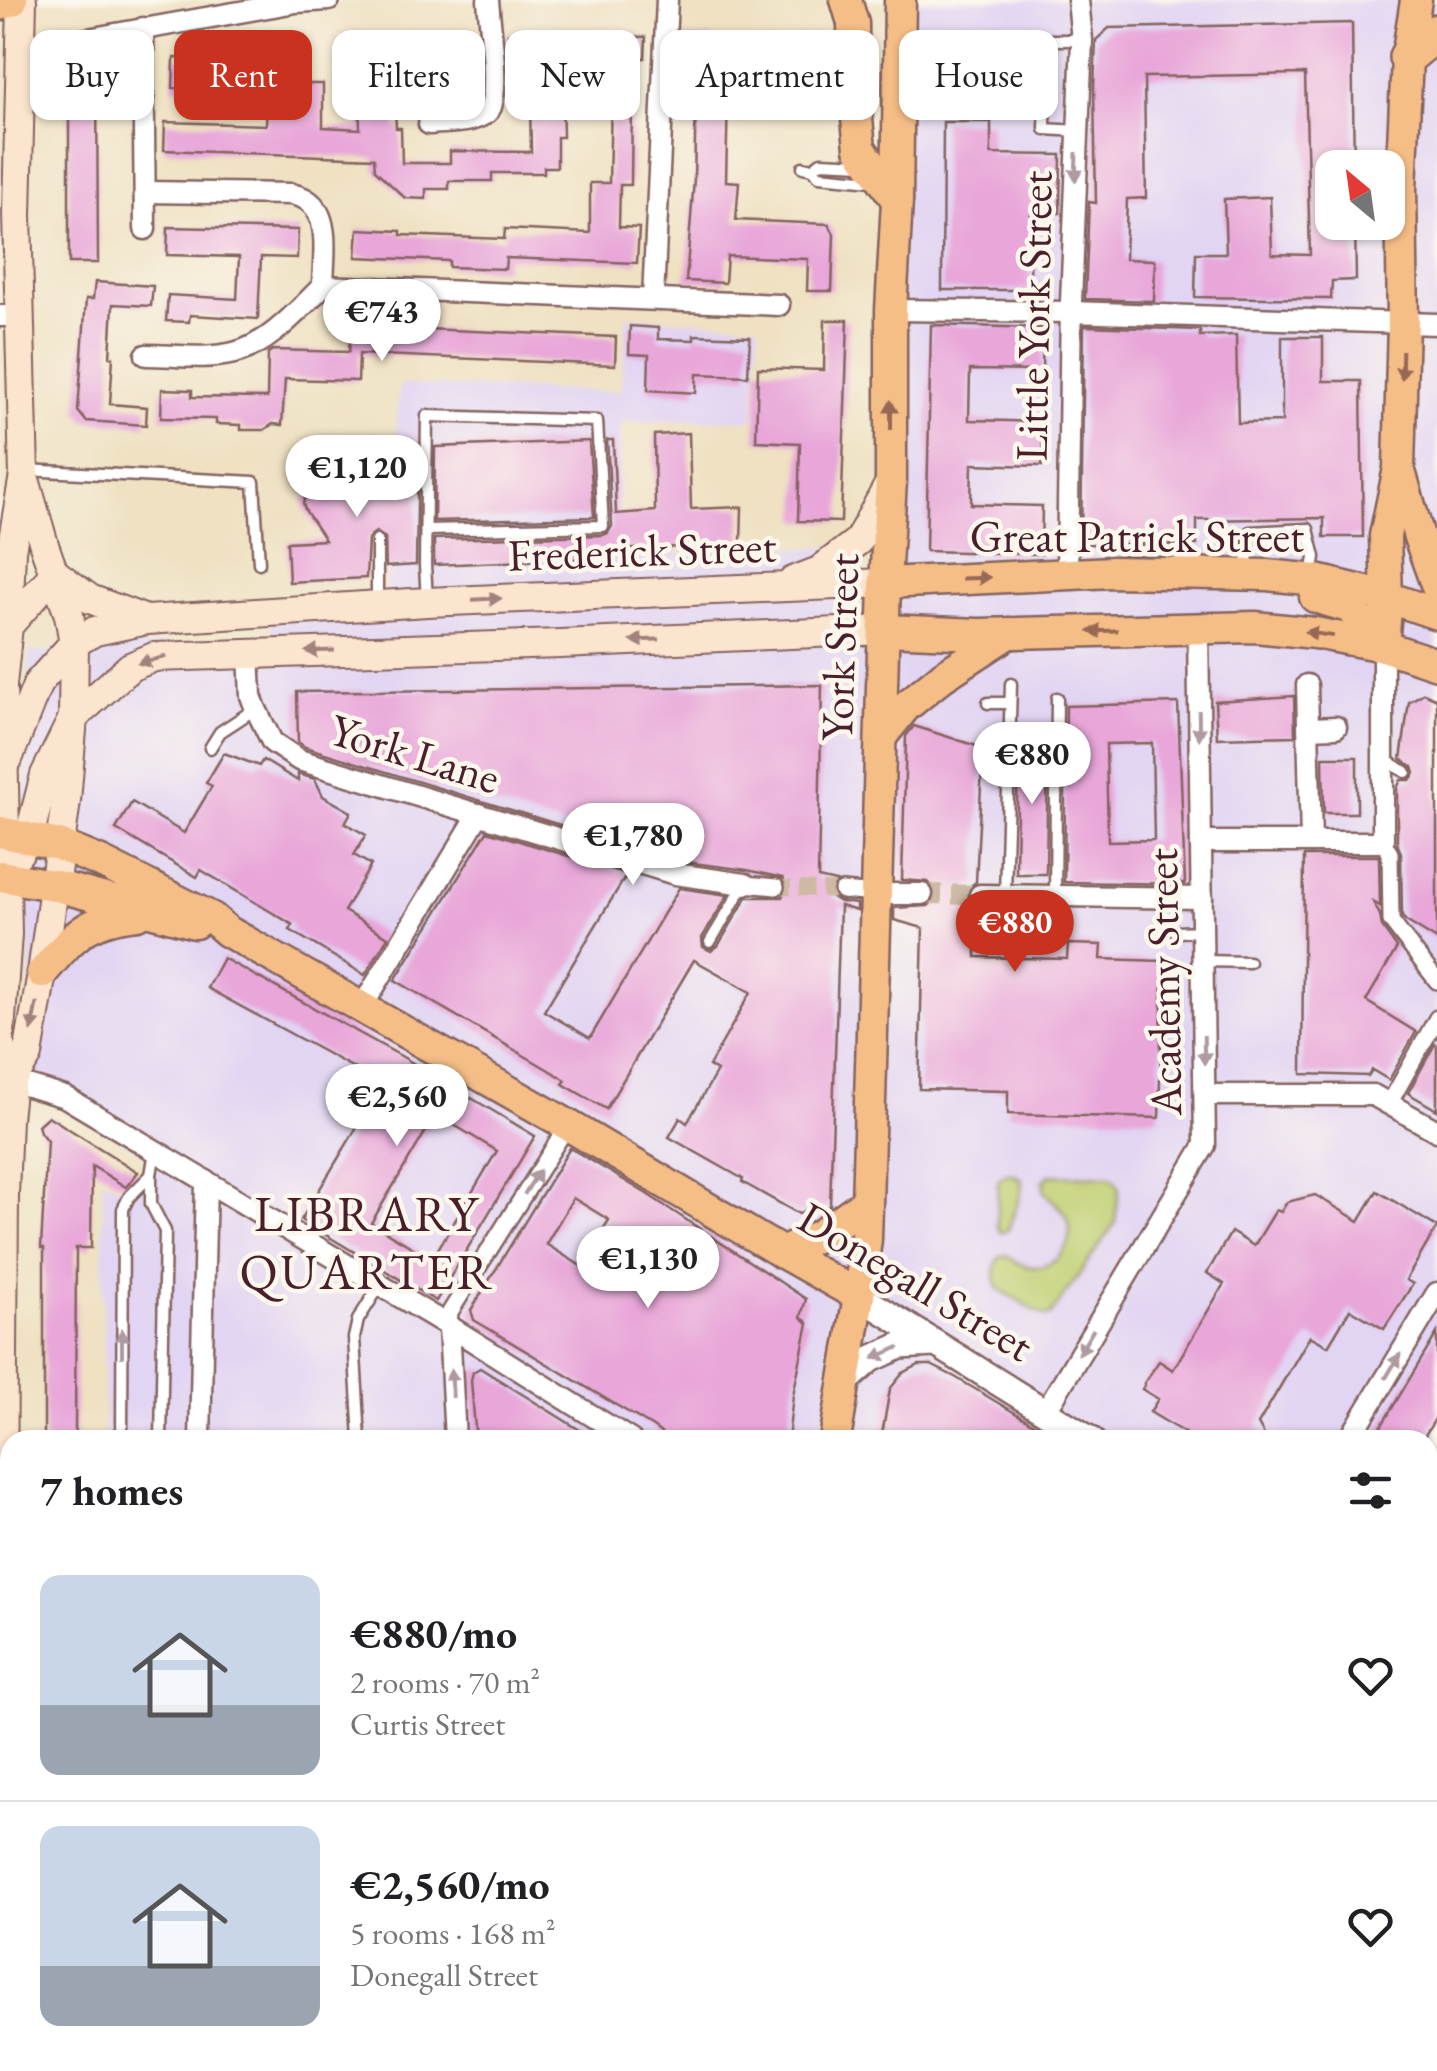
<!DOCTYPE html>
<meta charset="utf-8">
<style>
:root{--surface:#fff;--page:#f6f6f6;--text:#202124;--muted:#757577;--line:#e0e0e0;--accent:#c8321e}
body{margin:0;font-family:"EB Garamond",serif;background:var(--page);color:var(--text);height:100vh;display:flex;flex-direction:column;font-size:38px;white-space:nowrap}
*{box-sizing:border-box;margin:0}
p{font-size:32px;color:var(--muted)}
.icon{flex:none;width:55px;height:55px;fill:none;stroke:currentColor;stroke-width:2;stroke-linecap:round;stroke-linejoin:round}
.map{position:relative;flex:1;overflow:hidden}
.details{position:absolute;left:0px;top:1430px;width:1438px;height:642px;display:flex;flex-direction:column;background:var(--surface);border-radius:30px 30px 0 0;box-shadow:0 2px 8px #0004}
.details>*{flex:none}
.banner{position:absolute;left:30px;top:30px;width:1378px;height:90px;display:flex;gap:20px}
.needle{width:65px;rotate:331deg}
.fabs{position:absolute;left:1315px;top:150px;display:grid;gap:20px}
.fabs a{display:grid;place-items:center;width:90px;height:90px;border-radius:20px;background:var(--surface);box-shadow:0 2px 8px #0004;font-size:50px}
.price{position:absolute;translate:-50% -85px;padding:0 22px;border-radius:35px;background:#fff;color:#222;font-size:32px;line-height:65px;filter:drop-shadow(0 2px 5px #0008)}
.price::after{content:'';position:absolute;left:50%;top:60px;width:30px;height:22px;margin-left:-15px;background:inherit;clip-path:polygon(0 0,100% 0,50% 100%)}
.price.selected{background:var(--accent);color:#fff}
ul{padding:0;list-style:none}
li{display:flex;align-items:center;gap:30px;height:250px;padding:0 40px}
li+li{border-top:2px solid var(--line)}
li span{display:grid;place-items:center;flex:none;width:280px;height:200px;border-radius:20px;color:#555}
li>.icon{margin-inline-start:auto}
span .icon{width:120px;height:120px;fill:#fffc;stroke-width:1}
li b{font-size:42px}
h2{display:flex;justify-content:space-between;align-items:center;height:120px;padding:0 40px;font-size:42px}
.tag{padding:0 35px;border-radius:20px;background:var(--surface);box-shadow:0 2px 8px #0004;font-size:35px;line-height:90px}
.tag.selected{background:var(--accent);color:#fff}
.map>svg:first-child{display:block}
.built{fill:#e2d4f3;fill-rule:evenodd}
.green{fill:#c0cf71;stroke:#85774e;stroke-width:2.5}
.building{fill:#e8a6d9;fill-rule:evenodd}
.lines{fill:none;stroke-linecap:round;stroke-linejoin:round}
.pedestrian-tunnel{stroke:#cebaa4;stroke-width:15;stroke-dasharray:15 8;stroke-linecap:butt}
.minor-tunnel{stroke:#cebaa4;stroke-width:20;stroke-dasharray:20 10;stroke-linecap:butt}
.service-casing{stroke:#846360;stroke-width:15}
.pedestrian-casing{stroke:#846360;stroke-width:20}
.minor-casing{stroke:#846360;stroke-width:25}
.tertiary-casing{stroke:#846360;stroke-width:30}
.secondary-casing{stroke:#846360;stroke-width:32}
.primary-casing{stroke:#846360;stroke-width:35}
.trunk-casing{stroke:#846360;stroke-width:38}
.motorway-casing{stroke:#846360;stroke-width:40}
.service{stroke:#fff;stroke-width:10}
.pedestrian{stroke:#fff;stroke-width:15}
.minor{stroke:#fff;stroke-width:20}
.tertiary{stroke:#fff;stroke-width:25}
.secondary{stroke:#fbe5cf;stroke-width:28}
.primary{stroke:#f6be87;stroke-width:30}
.trunk{stroke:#f6be87;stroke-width:32}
.motorway{stroke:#f6be87;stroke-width:35}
.oneway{fill:#ae9aa0}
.oneway2{fill:#976754}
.oneway3{fill:#a2827d}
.labels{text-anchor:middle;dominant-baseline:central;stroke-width:9;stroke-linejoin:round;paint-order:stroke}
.street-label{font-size:45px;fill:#4a1f2b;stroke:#fbf7ec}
.quarter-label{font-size:50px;letter-spacing:2.5px;fill:#4a1f2b;stroke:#fbf7ec}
</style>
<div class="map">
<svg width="1437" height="2071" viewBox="0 0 1437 2071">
<rect width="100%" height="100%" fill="#fbf7ec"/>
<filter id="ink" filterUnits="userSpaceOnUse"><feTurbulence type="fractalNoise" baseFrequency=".01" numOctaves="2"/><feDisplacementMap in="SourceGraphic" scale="20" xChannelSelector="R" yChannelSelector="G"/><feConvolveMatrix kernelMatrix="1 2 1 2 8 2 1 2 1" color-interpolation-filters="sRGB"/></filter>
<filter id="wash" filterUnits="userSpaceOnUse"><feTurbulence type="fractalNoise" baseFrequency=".0048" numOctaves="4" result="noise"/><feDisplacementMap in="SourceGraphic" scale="40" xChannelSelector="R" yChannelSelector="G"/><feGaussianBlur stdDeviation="2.25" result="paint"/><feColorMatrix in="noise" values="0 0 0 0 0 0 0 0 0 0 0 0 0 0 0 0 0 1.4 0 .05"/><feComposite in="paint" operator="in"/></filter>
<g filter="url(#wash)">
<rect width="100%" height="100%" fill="#efe1c2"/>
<!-- built -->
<path class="built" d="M908,0H1437V2071H241L238,2063L1428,2062V1440H847L851,1248L825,1440H104L103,1179L128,1192L150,1159L36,1087L25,847L29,652L271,640V612L386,604L394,451L400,385L621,392L627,316L759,325L754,419L621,422L617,556L850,546L854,612H873ZM1332,168H1388V222H1332Z"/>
<!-- green -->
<g class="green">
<polygon points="1008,1174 1016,1174 1016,1177 1022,1179 1021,1193 1008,1230 1001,1233 997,1226 998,1183 1000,1178"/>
<path d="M1050,1175L1110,1176L1115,1180L1119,1188L1115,1223L1051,1315L1046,1317L999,1289C993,1281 994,1263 1001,1256L1007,1255C1014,1261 1018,1264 1027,1266C1053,1273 1075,1246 1069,1222C1065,1207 1052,1203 1044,1191V1180Z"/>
<polygon points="114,2063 233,2063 236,2071 114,2071"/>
</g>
<g id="blocks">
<!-- building -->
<g class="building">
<polygon points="1352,23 1354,168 1332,168 1332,222 1355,222 1356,280 1332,281 1331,299 1195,297 1196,253 1226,253 1224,199 1270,197 1272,254 1310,255 1305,74 1144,77 1146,198 1127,199 1125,259 1155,260 1154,301 1085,299 1089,202 1096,203 1094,88 1096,40 1109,28"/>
<polygon points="568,33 569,88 562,88 563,137 557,137 557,167 544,167 544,173 492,173 492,181 449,181 449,189 426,189 426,199 405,198 375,170 374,158 164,150 165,122 266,125 267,90 173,88 174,58 284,61 283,84 323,84 323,127 360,129 358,46 386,46 386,40 439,39 439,49 473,48 473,77 439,78 439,70 423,70 423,66 384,67 385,103 395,103 396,128 401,128 402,163 450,163 450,151 531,152 529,57 508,57 508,34"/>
<polygon points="607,36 646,37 645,58 626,58 625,96 606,95"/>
<polygon points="685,38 712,38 712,45 722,46 722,50 729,50 726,181 739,182 736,220 829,224 834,234 832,291 807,291 808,259 727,256 725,283 686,281 694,179 696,100 708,100 709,63 685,63"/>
<polygon points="69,76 97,76 98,263 69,263"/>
<polygon points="611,99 632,99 631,185 620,185 619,227 639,228 637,263 506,258 505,269 449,267 449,261 356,257 358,229 401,231 401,235 504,239 505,229 590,233 590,183 609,183"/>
<polygon points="943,122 991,122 991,154 1061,155 1060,213 1031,213 1030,290 942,290"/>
<polygon points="168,227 298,230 297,258 261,257 258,319 190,315 189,322 166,321 168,295 237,299 239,257 167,255"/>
<polygon points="95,282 153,286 151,306 113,304 110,357 113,357 110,404 147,407 146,425 86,421 78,411 86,299 93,299"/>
<polygon points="353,304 378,306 377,327 616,337 615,365 359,354 358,381 285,379 282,425 273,424 264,430 241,430 241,425 216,424 216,419 161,418 162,389 192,390 192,397 267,398 268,353 273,350 349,352"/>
<polygon points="825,320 848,320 841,522 798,521 800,443 756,441 758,368 824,370"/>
<polygon points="931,325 1043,328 1042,371 970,370 969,420 1043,422 1042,466 972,464 971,504 1042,506 1041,554 926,551"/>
<polygon points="630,326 658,328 658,339 694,340 694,335 750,337 748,376 697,374 696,393 648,390 649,355 629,354"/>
<polygon points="1084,326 1200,330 1200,336 1236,335 1238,423 1282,422 1282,337 1323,337 1323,381 1361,381 1363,537 1324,537 1324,518 1197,520 1197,545 1081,544"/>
<polygon points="689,433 691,509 742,507 741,544 617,550 617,557 434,565 434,539 603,535 608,533 612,526 607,440 613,440 616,514 655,511 654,435"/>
<polygon points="589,441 594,517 434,521 435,447"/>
<polygon points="418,448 416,565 386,567 385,538 376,532 370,536 368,540 366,578 289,582 287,542 325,540 305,510 303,503 309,489 322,481 322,455 357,455 357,483 394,483 395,449"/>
<polygon points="822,685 818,878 836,882 831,889 832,897 840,902 857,904 857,911 840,906 830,1205 822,1210 812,1206 799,1214 742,1182 743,1179 669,1137 680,1118 687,1123 717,1071 709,1066 751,992 694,960 606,1109 563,1084 566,1080 395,980 487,831 627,874 544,1011 590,1038 679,888 728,895 702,938 703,947 711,951 718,946 747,897 782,897 787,887 783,878 747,870 678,861 305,747 298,742 297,692"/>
<polygon points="1424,693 1437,699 1437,940 1406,921 1402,917 1401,853 1397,843 1397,788 1401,780 1410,780 1415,773 1413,767 1401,759 1409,702"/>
<polygon points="1294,696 1295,736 1217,738 1215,701"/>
<path d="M1178,703L1185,884L1064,882L1066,706ZM1152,743L1154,840L1108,841L1106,744Z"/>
<polygon points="914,726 983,748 976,882 969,887 966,894 969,902 976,908 976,957 1067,959 1068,944 1102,945 1101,959 1163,961 1159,1118 1008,1114 1008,1091 919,1089 923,928 894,920 894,908 928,906 933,902 936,895 934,888 928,882 902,880 906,736"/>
<polygon points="1048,739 1046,874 1016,874 1018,740"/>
<polygon points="224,753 259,766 263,760 298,781 298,774 315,779 323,796 351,812 345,823 366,835 354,855 371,865 344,911 388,937 365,975 290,930 293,925 201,870 197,877 116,829 132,802 184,833 212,786 206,783"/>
<polygon points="1323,757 1357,757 1357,813 1324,813"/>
<polygon points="1304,856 1379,856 1380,906 1373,902 1380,915 1382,927 1397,948 1366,1001 1416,1032 1389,1080 1372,1070 1368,1076 1302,1074"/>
<path d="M223,958L401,1056L535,1136L436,1301L301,1220L383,1084L207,988ZM436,1114L497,1151L432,1259L371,1223Z"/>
<polygon points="1435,1044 1437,1045 1437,1110 1408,1093"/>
<polygon points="48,1116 138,1172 126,1187 92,1166 91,1248 76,1248 75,1440 44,1440 44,1248 41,1248 47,1141 40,1132 38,1125"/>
<path d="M570,1148L647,1194L806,1299L801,1317L808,1323L793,1395L788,1440H670L653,1427L474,1320L471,1310ZM573,1198L609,1220L581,1266L546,1244Z"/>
<polygon points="1377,1191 1437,1227 1406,1280 1413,1284 1384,1329 1350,1309 1328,1346 1310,1336 1258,1424 1267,1440 1196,1440 1150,1412 1158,1399 1142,1389 1145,1384 1144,1383 1159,1361 1173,1370 1224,1284 1207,1273 1231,1232 1254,1246 1276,1210 1281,1212 1287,1202 1315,1195 1359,1221"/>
<polygon points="1437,1333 1437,1416 1422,1440 1373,1440"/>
<polygon points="919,1365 931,1365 955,1377 1060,1440 881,1440 890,1389 903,1373"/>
<polygon points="480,1368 530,1399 596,1440 476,1440 471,1380 473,1372"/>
</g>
</g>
</g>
<g filter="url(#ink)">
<use href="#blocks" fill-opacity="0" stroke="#846360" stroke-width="2.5"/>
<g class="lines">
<!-- pedestrian-tunnel -->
<polyline class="pedestrian-tunnel" points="776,887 842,891"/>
<!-- minor-tunnel -->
<polyline class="minor-tunnel" points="922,894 980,895"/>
<defs>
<g id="service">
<polyline points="988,40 1047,40 1045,129 1078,131"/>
<polyline points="1047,40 1081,40"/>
<polyline points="803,167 812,169 819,176 873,181"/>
<polyline points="812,169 821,162 863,164"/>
<polyline points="25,470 254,482 259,563"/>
<polyline points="427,530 603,526 597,421 427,416 425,565 427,601"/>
<polyline points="1246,574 1250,532 1308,529 1315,557 1312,576"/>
<polyline points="377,604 377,541"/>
<polyline points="988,703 1010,703"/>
<polyline points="210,748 220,732 255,709"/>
<polyline points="1383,759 1406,772"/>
<polyline points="1005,895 1011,684"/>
<polyline points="1055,896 1057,698"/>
<polyline points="1030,931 1031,896"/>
<polyline points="1176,932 1202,931"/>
<polyline points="710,942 744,885"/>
<polyline points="1203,961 1249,962"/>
<polyline points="155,1151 151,1175 151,1204 165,1231 161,1440"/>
<polyline points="122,1440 123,1209 129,1197 151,1175"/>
<polyline points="360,1440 354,1338 358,1320 380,1285"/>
<polyline points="1428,1770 1437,1765"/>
<polyline points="238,2062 241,2071"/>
<polyline points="520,2062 521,2071"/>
<polyline points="568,2062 569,2071"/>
<polyline points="697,2062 698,2071"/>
<polyline points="359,2071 373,2062"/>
<polyline points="1333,2071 1338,2062"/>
</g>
<g id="pedestrian">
<polyline points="1383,842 1390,853 1391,921 1437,981"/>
<polyline points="745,884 776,887"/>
<polyline points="842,891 876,894"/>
<polyline points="1389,1104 1437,1018"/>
<polyline points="449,1326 450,1312 568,1125"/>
<polyline points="1163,2071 1168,2062"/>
</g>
<g id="minor">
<polyline points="143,28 145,229"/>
<polyline points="20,51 296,2 329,0"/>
<path d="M429,124C446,122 468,124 483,115C489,112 491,109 492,103C498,77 490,28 488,0"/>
<path d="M145,192L292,194C297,196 303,197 307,200C332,216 323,261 323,286"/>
<polyline points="653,299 667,0"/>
<polyline points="891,310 1071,312 1437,324"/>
<polyline points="0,316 20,316"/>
<path d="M146,355C175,355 206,360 234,353C270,344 298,310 323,286L779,305"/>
<polyline points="1067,573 1071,302 1082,40 1078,0"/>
<polyline points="249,653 251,696 256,709 272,742 299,760 675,874 745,884"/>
<polyline points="1307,685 1311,842"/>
<polyline points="1309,728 1336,727"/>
<polyline points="1201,842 1383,842 1383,646"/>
<polyline points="876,894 922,894"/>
<polyline points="980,895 1202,898"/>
<polyline points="362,1007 479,814"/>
<polyline points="11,1081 65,1097 449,1326 631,1440"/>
<polyline points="1205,1095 1373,1095 1437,1131"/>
<polyline points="449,1326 455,1440"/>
<polyline points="1045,1412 1205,1145 1198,628"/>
<polyline points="200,1440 206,1181"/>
<polyline points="1349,1440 1437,1293"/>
<polyline points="470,2062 471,2071"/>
<polyline points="747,2062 748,2071"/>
<polyline points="1008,2062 1016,2071"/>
</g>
<g id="tertiary">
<polyline points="859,1296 1091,1440"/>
<polyline points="846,1381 871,1359 900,1346 934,1344"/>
<polyline points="1428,1640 1437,1645"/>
<polyline points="1428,1920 1437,1922"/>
</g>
<g id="secondary">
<polyline points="55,573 90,599 146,620"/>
<polyline points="793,581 819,571 858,541 891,481"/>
<polyline points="8,626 55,573"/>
<polyline points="8,759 38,683 74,643 95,631 147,620 427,602 885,583"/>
<polyline points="18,854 29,837 45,775 73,718 130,667 154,657 560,644 885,630"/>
<polyline points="0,1033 7,934 2,685 8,626 11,551 24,475 17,215 22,0"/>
<polyline points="0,1045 11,1081 7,1119 4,1194 2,1512 5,1666 4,1835 10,1945"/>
<polyline points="11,1081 28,1055 42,973 66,801 73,718 74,643 69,615 45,548 26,483"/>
<polyline points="0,2015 10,2030"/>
<polyline points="28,2062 30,2071"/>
<polyline points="75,2062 76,2071"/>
</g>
<g id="primary">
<polyline points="846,0 853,23 854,90 860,148 897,200"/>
<polyline points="1401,475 1419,537 1437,587"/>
<polyline points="885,583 1112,572 1267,575 1317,580 1387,597 1437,614"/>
<polyline points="1315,597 1349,607 1383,646"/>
<polyline points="885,630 979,634 1255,627 1315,633 1383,646 1437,664"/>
<polyline points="1383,646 1387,597 1385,536 1399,468 1403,322 1401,189 1407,57 1416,0"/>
<polyline points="881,737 905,707 943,676 1009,633"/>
<polyline points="0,832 59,845 103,863 212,918 227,931 568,1125 776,1249 859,1296"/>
<polyline points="0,876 53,885 195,923"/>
<path d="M42,973C74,935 87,919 137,914"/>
<polyline points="782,1253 822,1234 866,1202"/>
<polyline points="835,1440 859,1296 866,1239 885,583 891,481 891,311 897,200 900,0"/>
</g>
<polyline id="trunk" points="0,4 11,0"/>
<polyline id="motorway" points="1407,57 1437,32"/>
</defs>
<!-- service casing -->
<use href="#service" class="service-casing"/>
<!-- pedestrian casing -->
<use href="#pedestrian" class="pedestrian-casing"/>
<!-- minor casing -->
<use href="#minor" class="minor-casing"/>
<!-- tertiary casing -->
<use href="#tertiary" class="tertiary-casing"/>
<!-- secondary casing -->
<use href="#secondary" class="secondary-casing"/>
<!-- primary casing -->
<use href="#primary" class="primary-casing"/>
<!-- trunk casing -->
<use href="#trunk" class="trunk-casing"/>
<!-- motorway casing -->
<use href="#motorway" class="motorway-casing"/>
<!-- service -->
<use href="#service" class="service"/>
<!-- pedestrian -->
<use href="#pedestrian" class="pedestrian"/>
<!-- minor -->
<use href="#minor" class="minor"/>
<!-- tertiary -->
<use href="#tertiary" class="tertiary"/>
<!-- secondary -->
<use href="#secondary" class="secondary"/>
<!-- primary -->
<use href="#primary" class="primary"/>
<!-- trunk -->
<use href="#trunk" class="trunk"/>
<!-- motorway -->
<use href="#motorway" class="motorway"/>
</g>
<!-- one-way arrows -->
<defs><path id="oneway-solid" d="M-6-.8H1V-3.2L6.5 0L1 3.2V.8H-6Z" transform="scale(2.5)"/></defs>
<g class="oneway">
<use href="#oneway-solid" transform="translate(1076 167) rotate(92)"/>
<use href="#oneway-solid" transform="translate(1199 725) rotate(89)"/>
<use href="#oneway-solid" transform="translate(1204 1050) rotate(89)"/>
<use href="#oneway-solid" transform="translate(532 1182) rotate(-58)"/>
<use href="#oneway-solid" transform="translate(1086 1342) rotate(121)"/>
<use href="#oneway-solid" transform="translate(122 1343) rotate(-90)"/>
<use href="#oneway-solid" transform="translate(886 1353) rotate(156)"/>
<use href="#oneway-solid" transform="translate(1393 1366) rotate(-59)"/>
<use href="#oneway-solid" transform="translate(452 1383) rotate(-93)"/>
</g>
<g class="oneway2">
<use href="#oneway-solid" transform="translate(1402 365) rotate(91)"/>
<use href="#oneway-solid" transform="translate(891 415) rotate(-90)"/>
<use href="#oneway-solid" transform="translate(976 578) rotate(-2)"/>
<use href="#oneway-solid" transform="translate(1103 631) rotate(178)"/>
<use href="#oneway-solid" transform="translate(1319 634) rotate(-171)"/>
</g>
<g class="oneway3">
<use href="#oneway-solid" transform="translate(487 599) rotate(-3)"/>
<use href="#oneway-solid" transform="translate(645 640) rotate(178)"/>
<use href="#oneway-solid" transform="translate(320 651) rotate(178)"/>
<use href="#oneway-solid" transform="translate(152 660) rotate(166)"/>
<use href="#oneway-solid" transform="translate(34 1017) rotate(100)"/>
</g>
</g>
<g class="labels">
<!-- street labels -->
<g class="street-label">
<text transform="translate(1033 316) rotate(-89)">Little York Street</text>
<text x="1137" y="536">Great Patrick Street</text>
<text transform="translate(642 550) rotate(-2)">Frederick Street</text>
<text transform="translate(839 647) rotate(-88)">York Street</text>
<text transform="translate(415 753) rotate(17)">York Lane</text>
<text transform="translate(1163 982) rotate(-91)">Academy Street</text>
<text transform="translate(916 1281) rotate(31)">Donegall Street</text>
</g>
<!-- quarter labels -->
<g class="quarter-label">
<text x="367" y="1213">LIBRARY<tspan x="367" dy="58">QUARTER</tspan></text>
</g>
</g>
</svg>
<div class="fabs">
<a><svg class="needle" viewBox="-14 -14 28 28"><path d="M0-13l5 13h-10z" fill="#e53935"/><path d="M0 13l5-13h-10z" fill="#757577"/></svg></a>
</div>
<b class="price" style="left:382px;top:364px">€743</b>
<b class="price" style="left:357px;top:520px">€1,120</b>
<b class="price" style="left:1032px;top:807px">€880</b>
<b class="price" style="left:633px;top:888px">€1,780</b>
<b class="price selected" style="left:1015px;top:975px">€880</b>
<b class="price" style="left:397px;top:1149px">€2,560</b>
<b class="price" style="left:648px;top:1311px">€1,130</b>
<div class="banner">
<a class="tag">Buy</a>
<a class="tag selected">Rent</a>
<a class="tag">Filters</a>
<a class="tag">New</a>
<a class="tag">Apartment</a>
<a class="tag">House</a>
</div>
<section class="details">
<h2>7 homes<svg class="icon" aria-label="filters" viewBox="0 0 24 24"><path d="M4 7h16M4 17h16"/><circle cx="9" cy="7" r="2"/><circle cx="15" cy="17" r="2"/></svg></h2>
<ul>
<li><span style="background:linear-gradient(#c9d6e8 65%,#9aa5b1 0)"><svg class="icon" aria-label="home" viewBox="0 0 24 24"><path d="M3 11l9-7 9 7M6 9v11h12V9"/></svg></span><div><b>€880/mo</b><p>2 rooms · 70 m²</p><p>Curtis Street</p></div><svg class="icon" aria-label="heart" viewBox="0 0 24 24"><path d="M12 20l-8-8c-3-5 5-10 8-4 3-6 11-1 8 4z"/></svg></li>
<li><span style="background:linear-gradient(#c9d6e8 70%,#9aa5b1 0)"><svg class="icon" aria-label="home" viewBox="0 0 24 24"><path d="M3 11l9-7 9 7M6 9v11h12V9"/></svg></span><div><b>€2,560/mo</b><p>5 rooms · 168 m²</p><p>Donegall Street</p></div><svg class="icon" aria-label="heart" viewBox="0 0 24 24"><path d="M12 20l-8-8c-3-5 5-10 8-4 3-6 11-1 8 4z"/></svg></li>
</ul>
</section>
</div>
